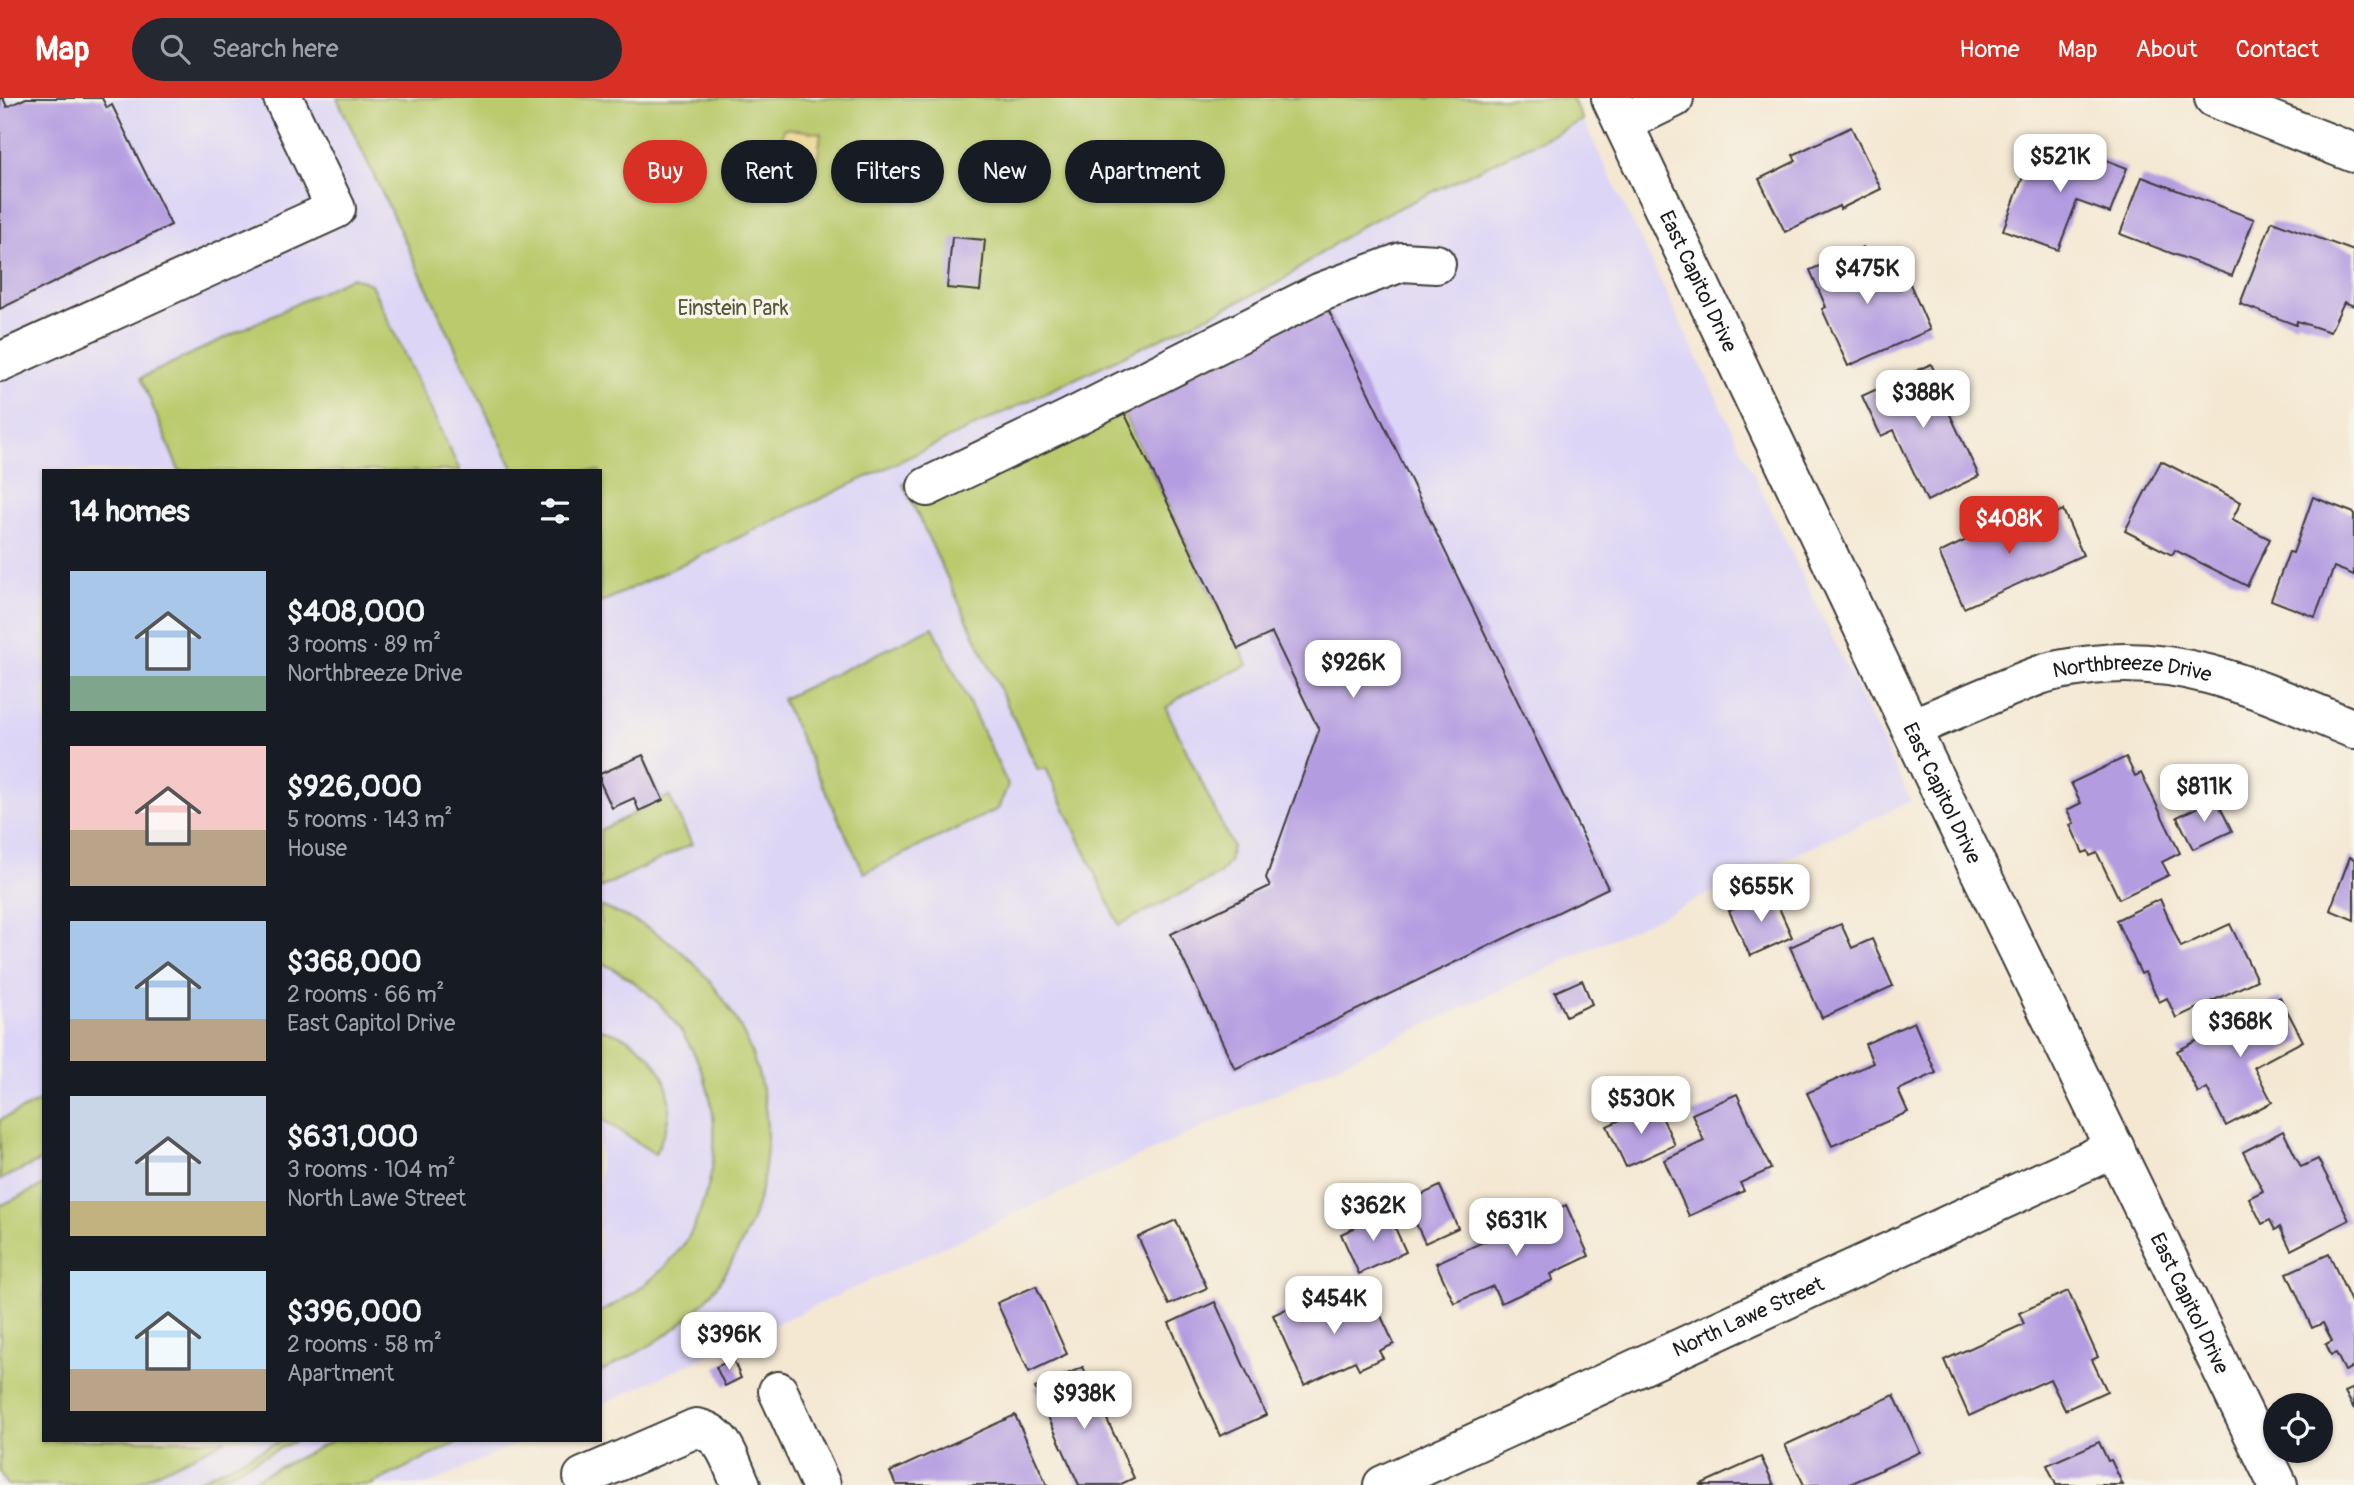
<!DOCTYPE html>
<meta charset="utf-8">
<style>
:root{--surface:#171b24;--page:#242831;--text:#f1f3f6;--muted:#9ea1a6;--accent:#d93025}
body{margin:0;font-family:Pangolin,sans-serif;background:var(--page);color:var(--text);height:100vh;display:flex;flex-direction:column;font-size:26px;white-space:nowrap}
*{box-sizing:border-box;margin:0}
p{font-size:23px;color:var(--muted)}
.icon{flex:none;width:38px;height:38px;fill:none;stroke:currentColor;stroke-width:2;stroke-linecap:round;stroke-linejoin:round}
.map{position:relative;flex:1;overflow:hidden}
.details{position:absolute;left:42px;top:371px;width:560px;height:973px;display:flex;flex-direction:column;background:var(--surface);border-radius:0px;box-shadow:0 2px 5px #0004}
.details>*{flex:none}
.banner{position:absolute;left:623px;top:42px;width:665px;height:63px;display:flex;gap:14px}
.fabs{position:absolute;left:2263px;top:1295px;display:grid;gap:14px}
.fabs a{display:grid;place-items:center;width:70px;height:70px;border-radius:50%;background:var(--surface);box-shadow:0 2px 5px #0004;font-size:35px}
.price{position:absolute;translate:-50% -60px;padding:0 16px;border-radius:14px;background:#fff;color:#222;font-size:23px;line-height:46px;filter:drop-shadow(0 2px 4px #0008)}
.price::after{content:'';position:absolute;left:50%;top:42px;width:21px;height:16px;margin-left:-10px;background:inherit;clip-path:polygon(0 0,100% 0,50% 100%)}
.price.current{background:var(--accent);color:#fff}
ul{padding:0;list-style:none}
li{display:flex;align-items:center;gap:21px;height:175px;padding:0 28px}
li span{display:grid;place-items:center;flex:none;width:196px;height:140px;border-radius:0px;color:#555}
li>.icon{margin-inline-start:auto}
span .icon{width:84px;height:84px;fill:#fffc;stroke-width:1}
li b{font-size:30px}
h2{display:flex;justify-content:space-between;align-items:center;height:84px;padding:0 28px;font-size:30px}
.tag{padding:0 24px;border-radius:32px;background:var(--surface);box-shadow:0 2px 5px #0004;font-size:24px;line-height:63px}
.tag.current{background:var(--accent);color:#fff}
header{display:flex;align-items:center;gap:42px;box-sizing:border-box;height:98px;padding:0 35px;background:var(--accent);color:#fff}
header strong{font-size:33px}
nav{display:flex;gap:38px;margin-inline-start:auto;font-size:24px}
.search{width:490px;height:63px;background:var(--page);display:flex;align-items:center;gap:18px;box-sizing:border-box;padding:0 24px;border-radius:38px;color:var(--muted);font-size:26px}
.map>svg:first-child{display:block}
.built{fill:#ddd5f6}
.green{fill:#baca6d;stroke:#6b7344;stroke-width:2}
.sand{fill:#eeda9e;stroke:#857b5d;stroke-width:2}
.building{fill:#b49ce1}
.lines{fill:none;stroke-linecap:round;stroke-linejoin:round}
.minor-casing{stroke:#3c3b37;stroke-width:42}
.minor{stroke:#fff;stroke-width:38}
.labels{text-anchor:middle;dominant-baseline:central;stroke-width:7;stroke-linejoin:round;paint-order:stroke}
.street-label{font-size:21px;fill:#1c1c1c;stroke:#f7f3e8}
.park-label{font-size:21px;fill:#535938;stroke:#f7f3e8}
</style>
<header>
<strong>Map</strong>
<div class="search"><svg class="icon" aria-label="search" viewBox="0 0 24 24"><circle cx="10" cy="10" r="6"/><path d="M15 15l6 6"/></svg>Search here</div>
<nav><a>Home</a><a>Map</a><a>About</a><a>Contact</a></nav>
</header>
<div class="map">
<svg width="2354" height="1387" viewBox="0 0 2354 1387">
<rect width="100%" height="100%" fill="#f7f3e8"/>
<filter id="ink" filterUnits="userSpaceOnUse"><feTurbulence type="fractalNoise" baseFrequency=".0143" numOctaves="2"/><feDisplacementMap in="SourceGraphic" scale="14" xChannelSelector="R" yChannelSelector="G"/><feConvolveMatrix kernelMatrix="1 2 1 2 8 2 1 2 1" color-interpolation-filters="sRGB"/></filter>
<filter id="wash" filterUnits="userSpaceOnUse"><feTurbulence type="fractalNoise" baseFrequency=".00686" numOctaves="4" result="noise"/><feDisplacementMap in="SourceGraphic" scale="28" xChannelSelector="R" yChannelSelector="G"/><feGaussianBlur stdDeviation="1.57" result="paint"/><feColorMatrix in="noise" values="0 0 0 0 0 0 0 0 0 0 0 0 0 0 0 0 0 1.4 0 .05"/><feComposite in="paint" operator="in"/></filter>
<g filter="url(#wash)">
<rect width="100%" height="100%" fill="#f4e8d3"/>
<!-- built -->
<g class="built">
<polygon points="0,0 337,0 514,373 44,373 44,1342 524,1342 427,1387 0,1387"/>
<polygon points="1583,22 1911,703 600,1307 600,505 1278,185 1359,129"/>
</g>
<!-- green -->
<g class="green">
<polygon points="337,0 1572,0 1583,22 1359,129 1278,185 600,505 600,373 514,373"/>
<polygon points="352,179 371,186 460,373 179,373 141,280"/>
<polygon points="1109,285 1237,550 1240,550 1248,567 1185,596 1166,610 1232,748 1229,764 1219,777 1119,827 1046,670 1038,672 903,386"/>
<polygon points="933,529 1008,687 998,711 864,775 782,601"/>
<polygon points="669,698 692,746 600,790 600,732"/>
<path d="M600,808C630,820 659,833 683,855C768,932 793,1053 737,1154C727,1173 716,1192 701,1207C672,1238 638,1255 600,1274V1214C633,1198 665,1174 686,1143C693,1132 699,1117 703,1104C738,1011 690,905 600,864Z"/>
<path d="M600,931C642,938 676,977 668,1020C666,1033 660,1045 655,1056L600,1020Z"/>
<polygon points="44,1001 44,1061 0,1082 0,1022"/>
<polygon points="44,1087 44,1342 226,1342 132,1387 7,1387 0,1373 0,1108"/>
<polygon points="282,1342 297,1342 204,1387 189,1387"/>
<polygon points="334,1342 462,1342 370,1387 243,1387"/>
</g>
<!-- sand -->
<polygon class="sand" points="784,30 821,35 816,72 778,66"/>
<g id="blocks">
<!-- building -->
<g class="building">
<polygon points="0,0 3,0 7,9 26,0 102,0 107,10 112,7 171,127 0,211"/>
<polygon points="1851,29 1881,91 1840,111 1839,108 1785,134 1759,81 1796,63 1793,57"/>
<polygon points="2035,47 2082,65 2086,54 2127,70 2110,115 2077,103 2058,152 2003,132"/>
<polygon points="2142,79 2254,121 2232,178 2120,136"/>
<polygon points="2272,123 2354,153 2354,208 2344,204 2330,234 2297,223 2296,227 2240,206"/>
<polygon points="952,139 985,142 980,193 947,190"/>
<polygon points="1863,149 1874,173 1889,167 1900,191 1910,186 1930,232 1848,268 1822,211 1826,209 1810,172"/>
<polygon points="1327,209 1608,790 1235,971 1171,836 1270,788 1266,780 1319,632 1272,535 1238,551 1121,308"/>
<polygon points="1931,266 1949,304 1945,306 1979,378 1927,403 1894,332 1881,338 1862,298"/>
<polygon points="2161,363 2241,404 2232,422 2270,441 2247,488 2175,452 2172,457 2125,433"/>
<polygon points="2313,399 2354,415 2354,477 2334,469 2315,519 2271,502 2289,454 2293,455"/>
<polygon points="2063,412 2083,457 1964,510 1939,455 2017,418 2023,430"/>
<polygon points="643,657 663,702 639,713 634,700 612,710 600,684 600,676"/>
<polygon points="2126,659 2135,678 2141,675 2180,755 2162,764 2169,777 2119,801 2097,755 2090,758 2088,753 2083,755 2070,727 2074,725 2067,712 2081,705 2071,685"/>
<polygon points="2216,701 2232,733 2193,751 2177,719"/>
<polygon points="2350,759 2354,761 2354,822 2330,812"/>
<polygon points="1772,794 1792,839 1750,858 1729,813"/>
<polygon points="2160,801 2181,849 2230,826 2257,882 2176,920 2167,900 2159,904 2145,874 2141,876 2116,822"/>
<polygon points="1841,826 1852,850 1872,841 1893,888 1822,920 1790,849"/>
<polygon points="1582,882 1592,906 1566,918 1555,894"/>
<polygon points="2280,899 2303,943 2254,969 2272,1004 2226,1028 2207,990 2198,995 2177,953"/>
<polygon points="1914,924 1936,975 1898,992 1908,1014 1832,1048 1807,995 1873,965 1865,946"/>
<polygon points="1737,996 1771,1071 1740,1085 1744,1093 1689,1118 1664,1062 1704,1043 1692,1016"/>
<polygon points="1656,1006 1675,1047 1626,1069 1607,1028"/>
<polygon points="2283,1033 2301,1069 2318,1061 2349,1122 2291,1152 2280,1129 2275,1132 2270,1122 2262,1126 2249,1100 2263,1093 2243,1054"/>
<polygon points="1440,1088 1458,1130 1425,1145 1406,1104"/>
<polygon points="1566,1107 1589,1158 1551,1176 1553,1182 1501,1205 1493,1188 1454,1205 1436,1165"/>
<polygon points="1388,1114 1406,1154 1359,1176 1341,1136"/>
<polygon points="1176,1122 1207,1190 1169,1207 1138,1139"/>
<polygon points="2329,1156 2351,1204 2354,1202 2354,1269 2345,1273 2336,1255 2331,1257 2326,1246 2332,1243 2323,1225 2312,1230 2287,1175"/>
<polygon points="1036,1188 1067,1256 1029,1274 997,1205"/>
<polygon points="1369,1192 1394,1246 1379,1253 1383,1260 1359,1271 1355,1263 1304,1287 1273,1217 1308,1201 1315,1217"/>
<polygon points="2068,1193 2098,1259 2092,1262 2107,1293 2065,1312 2050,1281 1969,1318 1944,1262 2024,1226 2019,1215"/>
<polygon points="1215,1204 1266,1317 1220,1338 1169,1225"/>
<polygon points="733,1261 741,1280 725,1288 716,1269"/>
<polygon points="1083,1269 1134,1380 1119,1387 1079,1387 1035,1290"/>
<polygon points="2354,1290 2354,1311 2345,1294"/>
<polygon points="1894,1297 1920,1354 1848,1387 1804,1387 1785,1347"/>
<polygon points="1015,1317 1047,1387 896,1387 890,1374"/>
<polygon points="2099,1344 2108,1363 2111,1362 2123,1387 2056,1387 2047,1367"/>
<polygon points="1761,1359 1774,1387 1699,1387"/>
</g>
</g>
</g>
<g filter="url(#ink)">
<use href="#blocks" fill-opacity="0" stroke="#3c3b37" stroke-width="2"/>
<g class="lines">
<defs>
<g id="minor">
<path id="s1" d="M1611,0L1934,679L2278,1387"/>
<polyline points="2214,0 2354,55"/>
<polyline points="1623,25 1674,0"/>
<polyline points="0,264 336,111 283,0"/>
<polyline points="927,389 1071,320 1321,194 1402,164 1436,166"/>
<path id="s2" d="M1911,630C1954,613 1996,593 2040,577C2056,571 2075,569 2092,567C2188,555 2267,596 2354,631"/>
<polyline points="778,1293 821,1387"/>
<path d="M583,1379L696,1330C725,1335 730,1363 741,1387"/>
<path id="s3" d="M1383,1387L2115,1050"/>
</g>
</defs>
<!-- minor casing -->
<use href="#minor" class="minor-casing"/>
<!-- minor -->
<use href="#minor" class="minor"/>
</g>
</g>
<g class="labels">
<!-- street labels -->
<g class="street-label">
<text stroke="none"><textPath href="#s1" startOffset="203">East Capitol Drive</textPath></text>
<text stroke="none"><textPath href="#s2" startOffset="233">Northbreeze Drive</textPath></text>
<text stroke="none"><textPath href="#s1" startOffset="770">East Capitol Drive</textPath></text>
<text stroke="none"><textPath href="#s1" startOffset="1337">East Capitol Drive</textPath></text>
<text stroke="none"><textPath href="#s3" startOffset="402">North Lawe Street</textPath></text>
</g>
<!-- park labels -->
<g class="park-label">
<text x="733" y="210">Einstein Park</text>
</g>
</g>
</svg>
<div class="fabs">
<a><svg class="icon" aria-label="locate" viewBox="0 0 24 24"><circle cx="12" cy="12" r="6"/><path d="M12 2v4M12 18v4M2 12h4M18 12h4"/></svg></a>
</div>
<b class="price" style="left:2060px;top:96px">$521K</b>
<b class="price" style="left:1867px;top:208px">$475K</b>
<b class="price" style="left:1923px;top:332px">$388K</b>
<b class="price current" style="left:2009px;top:458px">$408K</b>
<b class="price" style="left:1353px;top:602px">$926K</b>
<b class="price" style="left:2204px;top:726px">$811K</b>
<b class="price" style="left:1761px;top:826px">$655K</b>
<b class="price" style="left:2240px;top:961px">$368K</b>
<b class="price" style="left:1641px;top:1038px">$530K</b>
<b class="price" style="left:1373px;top:1145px">$362K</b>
<b class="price" style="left:1516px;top:1160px">$631K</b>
<b class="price" style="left:1334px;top:1238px">$454K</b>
<b class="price" style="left:729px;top:1274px">$396K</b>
<b class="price" style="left:1084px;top:1333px">$938K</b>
<div class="banner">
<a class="tag current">Buy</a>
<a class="tag">Rent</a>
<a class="tag">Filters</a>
<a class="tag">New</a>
<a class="tag">Apartment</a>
</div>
<section class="details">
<h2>14 homes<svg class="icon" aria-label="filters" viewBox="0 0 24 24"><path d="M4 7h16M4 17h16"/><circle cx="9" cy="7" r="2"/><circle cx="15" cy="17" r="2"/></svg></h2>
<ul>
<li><span style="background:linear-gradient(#a9c7e8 75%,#7fa58c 0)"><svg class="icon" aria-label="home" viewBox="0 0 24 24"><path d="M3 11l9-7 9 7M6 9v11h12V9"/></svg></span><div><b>$408,000</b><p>3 rooms · 89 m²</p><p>Northbreeze Drive</p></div></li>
<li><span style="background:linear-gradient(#f6c9c9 60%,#b9a48a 0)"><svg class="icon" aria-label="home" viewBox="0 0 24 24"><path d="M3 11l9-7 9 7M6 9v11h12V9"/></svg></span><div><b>$926,000</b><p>5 rooms · 143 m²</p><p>House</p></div></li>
<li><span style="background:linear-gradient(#a9c7e8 70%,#b9a48a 0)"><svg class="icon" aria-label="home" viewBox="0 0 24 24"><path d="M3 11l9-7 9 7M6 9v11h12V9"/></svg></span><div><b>$368,000</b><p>2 rooms · 66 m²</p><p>East Capitol Drive</p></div></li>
<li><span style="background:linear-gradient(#c9d6e8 75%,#c2b280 0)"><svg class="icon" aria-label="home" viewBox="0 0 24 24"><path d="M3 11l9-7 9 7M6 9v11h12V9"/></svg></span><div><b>$631,000</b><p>3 rooms · 104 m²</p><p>North Lawe Street</p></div></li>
<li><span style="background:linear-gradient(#bfe0f5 70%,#b9a48a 0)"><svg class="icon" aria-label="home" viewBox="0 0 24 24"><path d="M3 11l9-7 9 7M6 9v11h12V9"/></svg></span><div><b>$396,000</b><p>2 rooms · 58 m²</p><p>Apartment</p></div></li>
</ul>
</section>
</div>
